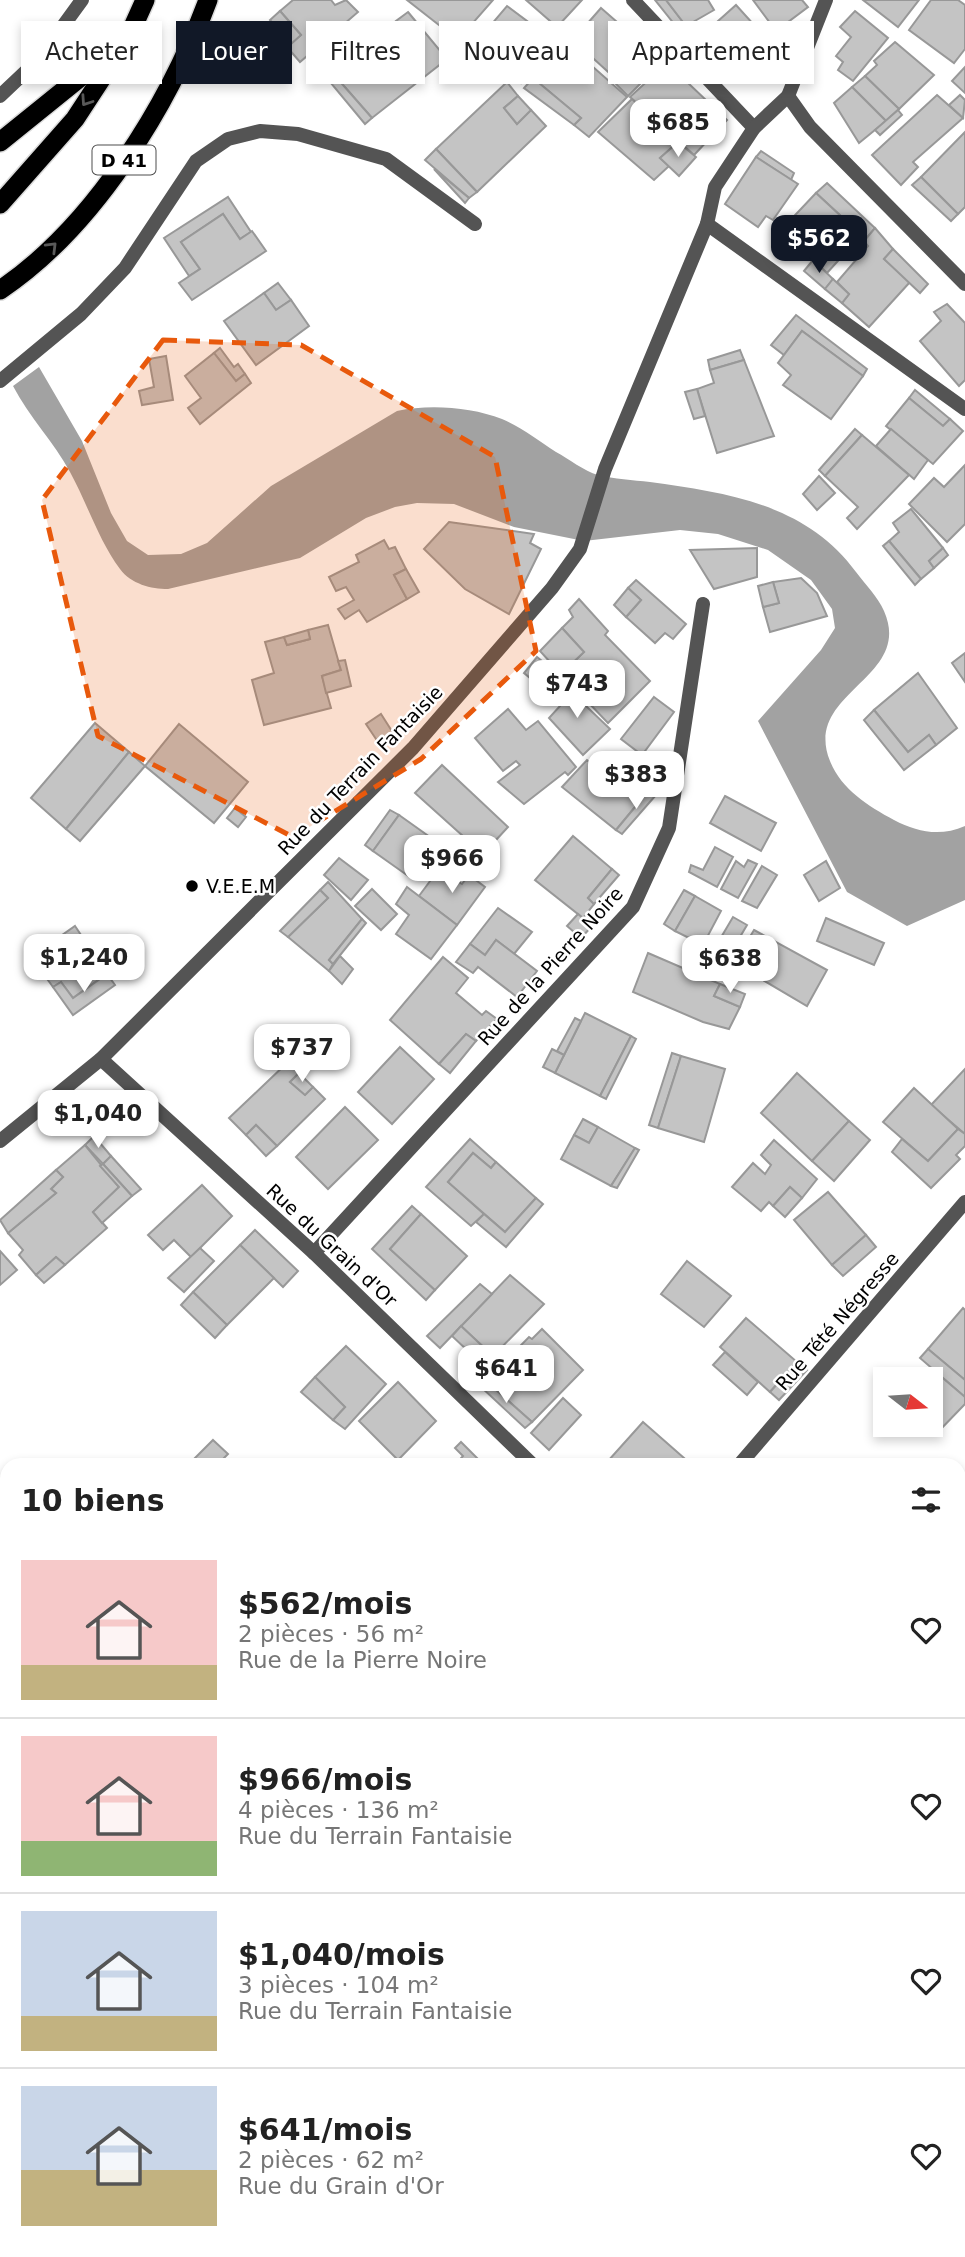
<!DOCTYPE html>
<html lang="fr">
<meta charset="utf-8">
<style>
:root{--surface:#fff;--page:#f6f6f6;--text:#222;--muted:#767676;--line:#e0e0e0;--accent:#111827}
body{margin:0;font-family:"DejaVu Sans",sans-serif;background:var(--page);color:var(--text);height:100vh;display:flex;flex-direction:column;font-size:26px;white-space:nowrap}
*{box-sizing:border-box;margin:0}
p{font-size:23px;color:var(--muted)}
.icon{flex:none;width:38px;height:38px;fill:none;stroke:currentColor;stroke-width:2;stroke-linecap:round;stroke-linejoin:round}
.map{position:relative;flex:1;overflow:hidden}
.panel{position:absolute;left:0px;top:1458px;width:966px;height:800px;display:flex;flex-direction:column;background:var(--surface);border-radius:21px 21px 0 0;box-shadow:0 4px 10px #0003}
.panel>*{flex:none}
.banner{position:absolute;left:21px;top:21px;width:924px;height:63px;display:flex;gap:14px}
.needle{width:46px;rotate:107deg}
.controls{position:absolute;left:873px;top:1367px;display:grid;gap:14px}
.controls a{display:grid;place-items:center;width:70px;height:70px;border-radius:0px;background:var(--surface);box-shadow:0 4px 10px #0003;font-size:35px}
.price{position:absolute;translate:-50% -60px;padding:0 16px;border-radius:14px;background:#fff;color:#222;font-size:23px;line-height:46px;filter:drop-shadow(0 2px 4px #0008)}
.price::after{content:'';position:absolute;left:50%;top:42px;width:21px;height:16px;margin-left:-10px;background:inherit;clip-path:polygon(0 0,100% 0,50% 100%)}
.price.active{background:var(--accent);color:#fff}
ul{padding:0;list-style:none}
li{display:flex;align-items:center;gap:21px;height:175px;padding:0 21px}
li+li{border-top:2px solid var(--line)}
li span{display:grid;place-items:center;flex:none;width:196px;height:140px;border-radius:0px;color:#555}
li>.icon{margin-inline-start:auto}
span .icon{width:84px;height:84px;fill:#fffc;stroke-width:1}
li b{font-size:30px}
h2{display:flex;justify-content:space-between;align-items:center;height:84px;padding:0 21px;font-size:30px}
.pill{padding:0 24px;border-radius:0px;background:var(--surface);box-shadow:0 4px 10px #0003;font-size:24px;line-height:63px}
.pill.active{background:var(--accent);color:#fff}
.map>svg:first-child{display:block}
.water{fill:#a2a2a2}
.building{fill:#c4c4c4;stroke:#989898;stroke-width:2}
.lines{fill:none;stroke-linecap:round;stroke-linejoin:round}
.trunk-casing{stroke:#dbdbdb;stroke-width:22}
.minor{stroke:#545454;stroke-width:14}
.tertiary{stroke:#545454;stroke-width:14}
.secondary{stroke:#212121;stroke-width:14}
.trunk{stroke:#000;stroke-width:19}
.oneway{stroke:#595959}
.marked{fill:#e8590c;fill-opacity:0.2;stroke:#e8590c;stroke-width:5;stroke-dasharray:14 9;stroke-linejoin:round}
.poi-dot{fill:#000;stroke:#fff;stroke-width:2.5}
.labels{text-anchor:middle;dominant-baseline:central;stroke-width:5;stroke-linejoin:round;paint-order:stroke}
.shield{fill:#fff;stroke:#4c4c4c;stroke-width:2}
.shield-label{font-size:18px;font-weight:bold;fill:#000}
.street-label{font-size:19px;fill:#000;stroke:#fff}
.poi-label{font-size:19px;fill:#000;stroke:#fff;text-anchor:start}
</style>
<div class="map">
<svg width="965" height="2257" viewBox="0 0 965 2257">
<rect width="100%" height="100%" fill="#fff"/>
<!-- water -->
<path class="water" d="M39,367L82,441L111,513L127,541L148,555L181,554L207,543L271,486L397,411C429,404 471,407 502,419C521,427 539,441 556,452C569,459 584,471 598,475C614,479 633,480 650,482C728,493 806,504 856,572C865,584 878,597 884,611C914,679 802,692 830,761C841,789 868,806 894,820C917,832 940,837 965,826V900L907,926L847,892L758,721L821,650L835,628L832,609L811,580L768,550L718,534L680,530L584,541L514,527L454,504L417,503L395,507L366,518L300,558L168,589C151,589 131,584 120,569C99,541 87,503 70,472C54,442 29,417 13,386Z"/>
<!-- building -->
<g class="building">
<polygon points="293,0 331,0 335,5 346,0 358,12 300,62 287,47 301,35 280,11"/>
<polygon points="407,0 493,0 458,40"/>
<polygon points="526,0 582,0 557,27"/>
<polygon points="655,0 666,0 686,26 679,30"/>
<polygon points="666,0 708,0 714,10 686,26"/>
<polygon points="753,0 802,0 808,7 776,31"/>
<polygon points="863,0 919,0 898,27"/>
<polygon points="931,0 958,0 965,5 965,49 954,63 909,30"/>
<polygon points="736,5 773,46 760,58 748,47 726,67 699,38"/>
<polygon points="507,6 539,30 517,56 533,68 521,83 473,46"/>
<polygon points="601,8 640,42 617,69 622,74 617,80 573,40"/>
<polygon points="280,11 301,35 291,44 270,20"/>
<polygon points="855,11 888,38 853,81 838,70 843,62 836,56 851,37 840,27"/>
<polygon points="408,12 447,59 372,118 336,77 356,61 360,66 404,31 396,21"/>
<polygon points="539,30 553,41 533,68 517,56"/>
<polygon points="640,42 646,47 622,74 617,69"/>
<polygon points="895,42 934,75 899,109 865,76 877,65 874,61"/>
<polygon points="566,43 627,97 589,137 574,125 581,118 533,78"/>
<polygon points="651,45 666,58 628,96 615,83"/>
<polygon points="667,63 727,120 694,155 630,97"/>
<polygon points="965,67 965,93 952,81"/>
<polygon points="865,76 899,109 886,121 852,87"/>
<polygon points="336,77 372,118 365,124 330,82"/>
<polygon points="533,78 581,118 574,125 524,88"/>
<polygon points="507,82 518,96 504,108 517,124 531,110 546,126 477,192 436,149"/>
<polygon points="852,87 886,121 859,143 834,103"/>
<polygon points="937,95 963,118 913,162 918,167 901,185 872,155"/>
<polygon points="960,95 965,100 963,118 949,105"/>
<polygon points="518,96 531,110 517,124 504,108"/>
<polygon points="632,99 678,142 660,158 669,166 654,180 598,132"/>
<polygon points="898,110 902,115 880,135 875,130"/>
<polygon points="965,132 965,207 958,214 921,177"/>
<polygon points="678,142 696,157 679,176 660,158"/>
<polygon points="436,149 477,192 469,198 425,160"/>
<polygon points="761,151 794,173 791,180 756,157"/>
<polygon points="756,157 798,184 773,220 766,216 758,227 725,204"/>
<polygon points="434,169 469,198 465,203"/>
<polygon points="921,177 958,214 951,221 912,185"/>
<polygon points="827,183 875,228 866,239 816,193"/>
<polygon points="816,193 858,232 842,249 846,252 827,273 782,229"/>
<polygon points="228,197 251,232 240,239 223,214 181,242 200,269 189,276 164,238"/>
<polygon points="223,214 240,239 252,231 266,251 192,300 179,283 200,269 181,242"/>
<polygon points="875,228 893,249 884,259 910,282 869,327 842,303 849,294 837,282 868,246 864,241"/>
<polygon points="893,249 928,284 920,293 884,259"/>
<polygon points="813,260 833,279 825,289 804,271"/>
<polygon points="833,279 849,294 842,303 825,289"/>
<polygon points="278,283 291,300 276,310 264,293"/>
<polygon points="264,293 276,310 291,300 309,326 256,365 224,321"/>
<polygon points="947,304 965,323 965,380 959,386 920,341 941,321 934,312"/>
<polygon points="796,315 867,369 863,376 802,331 784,355 771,345"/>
<polygon points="802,331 863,376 831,419 783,385 791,375 778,363"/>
<polygon points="220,348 234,367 238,364 245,374 236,381 214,353"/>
<polygon points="740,350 744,360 710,370 708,360"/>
<polygon points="214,353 236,381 245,374 251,383 200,424 188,408 201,398 185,376"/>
<polygon points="166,356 173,400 142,405 139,391 154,387 149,359"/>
<polygon points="744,360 774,436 717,453 697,389 714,383 710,370"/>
<polygon points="697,389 705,416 694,419 685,392"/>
<polygon points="915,390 950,419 943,426 909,398"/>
<polygon points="909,398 943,426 950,419 963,431 933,464 886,426"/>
<polygon points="855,429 862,435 825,476 819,470"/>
<polygon points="891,429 928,460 914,479 876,446"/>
<polygon points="862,435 909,475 857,529 847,518 858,507 825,476"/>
<polygon points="965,465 965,524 947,542 909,504 934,478 944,487"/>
<polygon points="819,476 835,493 817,510 803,494"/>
<polygon points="911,509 943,548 929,561 934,568 921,579 889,541 899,532 893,523"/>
<polygon points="449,522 534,534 530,543 541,549 509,614 465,589 424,549"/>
<polygon points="384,540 389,549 395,547 406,569 394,575 407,599 367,622 359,610 345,619 338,609 354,600 346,587 336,591 329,577 359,562 356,555"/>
<polygon points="889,541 921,579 915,585 883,546"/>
<polygon points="757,548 757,577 714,589 690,550"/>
<polygon points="943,548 948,555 934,568 929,561"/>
<polygon points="406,569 419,592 407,599 394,575"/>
<polygon points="801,578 817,593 827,616 770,632 763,607 779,603 773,582"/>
<polygon points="636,580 686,624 673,639 665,633 655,643 626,617 641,600 628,588"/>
<polygon points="773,582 779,603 763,607 758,586"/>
<polygon points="628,588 641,600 626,617 614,605"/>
<polygon points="579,599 608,631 605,635 650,681 608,723 561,674 584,652 562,628 573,617 569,610"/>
<polygon points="328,625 341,670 322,676 331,708 264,725 252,680 274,673 265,642 284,637 287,645 310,639 308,630"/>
<polygon points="562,628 584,652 561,674 540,651"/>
<polygon points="308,630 310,639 287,645 284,637"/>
<polygon points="965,653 965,682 952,663"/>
<polygon points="537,657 554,671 541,687 524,673"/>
<polygon points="345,660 351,686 326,693 322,676 341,670 338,661"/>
<polygon points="918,673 957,728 936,745 929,735 908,752 874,710"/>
<polygon points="562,683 610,729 583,755 549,718 561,705 551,693"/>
<polygon points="654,697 674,712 642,755 621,739"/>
<polygon points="508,709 526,730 538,721 576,767 568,775 565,772 524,804 498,782 520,765 516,761 503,771 475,738"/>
<polygon points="874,710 908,752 929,735 936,745 904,770 864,720"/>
<polygon points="381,714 395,736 380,745 366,724"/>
<polygon points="95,723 129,752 66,829 31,798"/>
<polygon points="179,724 248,782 214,823 145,766"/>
<polygon points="129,752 145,766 80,841 66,829"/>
<polygon points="621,758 654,784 616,830 562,787 587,760 606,775"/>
<polygon points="442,765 508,827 483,854 415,793"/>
<polygon points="650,789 656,795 622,834 616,830"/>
<polygon points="725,796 776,823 761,851 710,823"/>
<polygon points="235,808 246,817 238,827 227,818"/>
<polygon points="390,810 399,815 373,851 365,845"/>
<polygon points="399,815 451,852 446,861 432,851 411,878 373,851"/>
<polygon points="573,836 612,869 588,898 594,904 583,918 535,880"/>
<polygon points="715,847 733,857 717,887 689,872 691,865 703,870"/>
<polygon points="339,858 368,880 351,900 324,875"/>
<polygon points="748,860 757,864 738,898 721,889 736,861 744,867"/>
<polygon points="826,861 840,888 819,901 804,875"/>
<polygon points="762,866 777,875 757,908 742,901"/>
<polygon points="439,869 462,884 469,875 485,887 457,925 419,896"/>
<polygon points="612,869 619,875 594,904 588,898"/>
<polygon points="328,882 362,919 329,960 333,964 329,971 288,937 328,898 320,890"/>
<polygon points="407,887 457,925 431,959 396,934 409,915 396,904"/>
<polygon points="372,889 397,914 381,930 355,906"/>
<polygon points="320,890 328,898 288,937 280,931"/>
<polygon points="684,890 695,896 675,931 664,924"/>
<polygon points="695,896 721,911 703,945 675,931"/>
<polygon points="498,908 532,932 514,954 496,940 485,955 470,944"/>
<polygon points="578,914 592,926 581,938 567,926"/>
<polygon points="733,917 747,925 727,959 713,951"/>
<polygon points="826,918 884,943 874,965 817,941"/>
<polygon points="362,919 366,923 333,964 329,960"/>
<polygon points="75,926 107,974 73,998 61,982 53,987 31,957"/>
<polygon points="754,930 827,970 807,1006 751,973 759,958 742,950"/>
<polygon points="496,940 537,971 517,997 478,967 473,973 456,962 470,944 485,955"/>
<polygon points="742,950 759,958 751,973 734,964"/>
<polygon points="648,953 720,984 714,996 740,1007 729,1029 703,1022 633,992"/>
<polygon points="340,956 353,969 342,984 329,971"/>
<polygon points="443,957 468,978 456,993 482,1015 486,1011 497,1019 476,1041 466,1034 439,1064 390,1020"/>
<polygon points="107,974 115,985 73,1015 53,987 61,982 73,998"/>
<polygon points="720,984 745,994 740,1007 714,996"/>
<polygon points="585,1013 631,1036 600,1096 555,1073"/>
<polygon points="575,1018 581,1021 564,1055 557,1051"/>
<polygon points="466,1034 476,1041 450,1073 439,1064"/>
<polygon points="631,1036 636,1039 606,1099 600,1096"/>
<polygon points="400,1047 434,1079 392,1124 358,1092"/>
<polygon points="552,1049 564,1055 555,1073 543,1067"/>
<polygon points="672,1053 681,1056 658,1128 649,1125"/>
<polygon points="681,1056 725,1069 704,1142 658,1128"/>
<polygon points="288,1062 299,1073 290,1082 305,1095 313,1087 325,1099 277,1146 256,1125 246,1135 229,1118"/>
<polygon points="965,1069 965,1134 931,1105"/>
<polygon points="299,1073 313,1087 305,1095 290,1082"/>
<polygon points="797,1073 849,1121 812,1161 761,1113"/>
<polygon points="914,1088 958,1129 928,1161 883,1122"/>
<polygon points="345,1107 378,1140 328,1189 296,1157"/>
<polygon points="583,1119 598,1127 589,1143 574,1135"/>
<polygon points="849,1121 870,1140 834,1181 812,1161"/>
<polygon points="256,1125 277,1146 266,1156 246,1135"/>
<polygon points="598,1127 635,1148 611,1186 561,1159 574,1135 589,1143"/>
<polygon points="958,1129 965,1134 965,1146 956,1155 960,1159 931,1188 892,1152 902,1139 928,1161"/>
<polygon points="94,1136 111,1156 103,1164 85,1145"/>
<polygon points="470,1139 496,1162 491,1168 473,1153 448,1182 484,1214 471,1226 426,1187"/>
<polygon points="774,1140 817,1179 802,1198 790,1187 773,1206 769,1202 761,1211 732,1187 753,1163 765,1174 771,1165 761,1155"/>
<polygon points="85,1145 119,1187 93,1212 107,1228 65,1265 56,1257 36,1275 19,1255 23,1250 8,1233 56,1193 51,1189 63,1177 56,1170"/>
<polygon points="635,1148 639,1150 617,1188 611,1186"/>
<polygon points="473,1153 491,1168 496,1162 536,1198 505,1232 448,1182"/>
<polygon points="111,1156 141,1189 132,1196 103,1164"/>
<polygon points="103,1164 132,1196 102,1223 93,1212 119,1187 100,1166"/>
<polygon points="56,1170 63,1177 51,1189 56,1193 8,1233 0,1220"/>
<polygon points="202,1185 232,1216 191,1257 174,1240 163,1250 148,1235"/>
<polygon points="790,1187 802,1198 785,1217 773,1206"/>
<polygon points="828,1192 866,1235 832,1265 794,1220"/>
<polygon points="536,1198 543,1204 506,1247 476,1222 484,1214 505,1232"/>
<polygon points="412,1206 421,1214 390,1249 435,1290 426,1300 372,1249"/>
<polygon points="421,1214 467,1256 435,1290 390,1249"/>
<polygon points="255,1230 298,1271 283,1287 240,1245"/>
<polygon points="866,1235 876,1247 843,1276 832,1265"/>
<polygon points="240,1245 274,1278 227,1325 193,1292"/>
<polygon points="200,1248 214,1261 184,1292 168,1278"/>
<polygon points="0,1251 17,1270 0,1285"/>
<polygon points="56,1257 65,1265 44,1283 36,1275"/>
<polygon points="687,1261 731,1296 704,1327 661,1294"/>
<polygon points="510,1275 544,1304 493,1356 461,1326"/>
<polygon points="480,1284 492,1294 440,1348 427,1336"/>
<polygon points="193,1292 227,1325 215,1338 181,1305"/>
<polygon points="963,1308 965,1310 965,1380 928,1349"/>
<polygon points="746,1318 797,1362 770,1392 720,1347"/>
<polygon points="461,1326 493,1356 484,1366 452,1336"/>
<polygon points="542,1329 583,1370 532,1422 486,1381 529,1337 532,1339"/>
<polygon points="346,1346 386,1384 345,1429 333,1420 345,1407 315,1377"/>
<polygon points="928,1349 965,1380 965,1397 920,1358"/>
<polygon points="725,1352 758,1382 747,1395 713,1365"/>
<polygon points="797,1362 807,1370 779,1400 770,1392"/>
<polygon points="938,1374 965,1397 965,1404 937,1433 928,1424 931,1424 931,1382"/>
<polygon points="315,1377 345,1407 333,1420 301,1392"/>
<polygon points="486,1381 532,1422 525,1428 480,1386"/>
<polygon points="398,1382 436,1421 398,1460 359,1421"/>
<polygon points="563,1398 581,1415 549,1450 531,1433"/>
<polygon points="643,1422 692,1465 612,1465 608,1461"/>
<polygon points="213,1440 228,1454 217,1465 188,1465"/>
<polygon points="461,1442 484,1465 455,1465 463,1456 455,1448"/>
<polygon points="7,1481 7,1541 3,1545 0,1542 0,1488"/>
<polygon points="965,1641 965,1671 959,1665 959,1647"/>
<polygon points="959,1671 965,1677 965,1715 959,1721"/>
<polygon points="965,1768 965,1822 959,1817 959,1775"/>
<polygon points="7,1887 7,1969 0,1969 0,1888"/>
<polygon points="961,1931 965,1935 965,1995 959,1990"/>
<polygon points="959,2131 965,2138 965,2173 959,2166"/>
<polygon points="959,2166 965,2173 965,2200 959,2205"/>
<polygon points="7,2193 7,2250 54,2250 49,2257 0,2257 0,2202"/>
<polygon points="123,2250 143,2250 156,2257 120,2257"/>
<polygon points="370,2250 428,2250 420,2257 376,2257"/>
<polygon points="663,2250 710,2250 711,2257 663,2257"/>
</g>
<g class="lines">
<defs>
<g id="trunk">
<polyline points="0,142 114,50"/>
<polyline points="0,204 75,119 128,38 145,0"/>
<path d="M0,290C94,227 169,105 208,0"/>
</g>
</defs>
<!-- trunk casing -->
<use href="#trunk" class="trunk-casing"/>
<!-- minor -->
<g class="minor">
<polyline points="633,0 754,128"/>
<polyline points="826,0 788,96 754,128 715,187 707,224 965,409"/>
<polyline points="0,96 39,59 82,0"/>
<polyline points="788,96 810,127 965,284"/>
<polyline points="0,381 81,314 125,268 196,161 228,139 260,131 298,134 386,159 475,224"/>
<polyline points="101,1059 314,1253 533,1465"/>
<polyline points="0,1141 101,1059 413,748 552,588 580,549 605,469 707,224"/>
<polyline points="314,1253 633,907 669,828 703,604"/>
<polyline points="739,1465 965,1202"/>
<polyline points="959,1871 965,1876"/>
<polyline points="0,2144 7,2141"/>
<polyline points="222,2257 226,2250"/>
</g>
<!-- tertiary -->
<polyline class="tertiary" points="856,2250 862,2257"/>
<!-- secondary -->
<g class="secondary">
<polyline points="0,1641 7,1650"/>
<polyline points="485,2250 488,2257"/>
</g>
<!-- trunk -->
<use href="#trunk" class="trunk"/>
</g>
<!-- one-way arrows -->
<defs><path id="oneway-chevron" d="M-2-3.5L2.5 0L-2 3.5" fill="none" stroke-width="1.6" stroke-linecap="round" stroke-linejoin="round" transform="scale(1.75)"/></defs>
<g class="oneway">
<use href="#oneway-chevron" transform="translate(86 101) rotate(124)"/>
<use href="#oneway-chevron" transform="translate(52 247) rotate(-45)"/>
</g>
<!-- marked area -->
<path class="marked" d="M163,340L301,345L495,457L536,651L421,759L293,837L98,736L42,500Z"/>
<!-- markers -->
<circle class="poi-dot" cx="192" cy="886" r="7"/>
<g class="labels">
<!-- shield labels -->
<rect class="shield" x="92.5" y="145.5" width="63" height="29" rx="5"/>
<g class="shield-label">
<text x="124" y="160">D 41</text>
</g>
<!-- street labels -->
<g class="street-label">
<text transform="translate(360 770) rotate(-46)">Rue du Terrain Fantaisie</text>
<text transform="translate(550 966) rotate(-48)">Rue de la Pierre Noire</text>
<text transform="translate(332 1245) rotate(43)">Rue du Grain d'Or</text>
<text transform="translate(837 1321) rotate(-49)">Rue Tété Négresse</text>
</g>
<!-- poi labels -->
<g class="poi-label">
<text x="206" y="886">V.E.E.M</text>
</g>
</g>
</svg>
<div class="controls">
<a><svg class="needle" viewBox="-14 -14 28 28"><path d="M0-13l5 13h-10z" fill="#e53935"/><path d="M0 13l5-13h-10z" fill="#767676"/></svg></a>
</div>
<b class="price" style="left:678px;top:159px">$685</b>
<b class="price active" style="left:819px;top:275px">$562</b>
<b class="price" style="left:577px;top:720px">$743</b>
<b class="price" style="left:636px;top:811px">$383</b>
<b class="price" style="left:452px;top:895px">$966</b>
<b class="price" style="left:84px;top:994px">$1,240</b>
<b class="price" style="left:730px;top:995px">$638</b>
<b class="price" style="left:302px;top:1084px">$737</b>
<b class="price" style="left:98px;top:1150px">$1,040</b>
<b class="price" style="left:506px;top:1405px">$641</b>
<div class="banner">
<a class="pill">Acheter</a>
<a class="pill active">Louer</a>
<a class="pill">Filtres</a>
<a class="pill">Nouveau</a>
<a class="pill">Appartement</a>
</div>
<section class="panel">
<h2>10 biens<svg class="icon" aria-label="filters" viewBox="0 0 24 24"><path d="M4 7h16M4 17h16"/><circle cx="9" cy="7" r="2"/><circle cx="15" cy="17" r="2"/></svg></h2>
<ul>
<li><span style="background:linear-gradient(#f6c9c9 75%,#c2b280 0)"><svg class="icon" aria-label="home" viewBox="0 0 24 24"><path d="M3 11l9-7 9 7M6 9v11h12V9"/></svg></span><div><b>$562/mois</b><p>2 pièces · 56 m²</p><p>Rue de la Pierre Noire</p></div><svg class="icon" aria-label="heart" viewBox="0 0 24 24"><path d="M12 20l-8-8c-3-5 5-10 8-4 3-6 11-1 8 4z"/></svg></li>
<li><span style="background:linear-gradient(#f6c9c9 75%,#8fb573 0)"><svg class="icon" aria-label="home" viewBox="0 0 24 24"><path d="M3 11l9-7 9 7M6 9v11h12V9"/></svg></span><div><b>$966/mois</b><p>4 pièces · 136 m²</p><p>Rue du Terrain Fantaisie</p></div><svg class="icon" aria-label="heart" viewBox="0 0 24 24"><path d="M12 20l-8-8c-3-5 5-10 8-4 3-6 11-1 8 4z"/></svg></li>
<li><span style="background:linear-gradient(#c9d6e8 75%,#c2b280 0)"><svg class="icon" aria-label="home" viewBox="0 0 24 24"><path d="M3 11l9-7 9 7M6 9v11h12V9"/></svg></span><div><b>$1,040/mois</b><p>3 pièces · 104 m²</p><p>Rue du Terrain Fantaisie</p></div><svg class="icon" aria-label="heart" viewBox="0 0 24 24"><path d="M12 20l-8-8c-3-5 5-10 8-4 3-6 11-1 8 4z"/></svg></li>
<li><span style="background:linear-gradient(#c9d6e8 60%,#c2b280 0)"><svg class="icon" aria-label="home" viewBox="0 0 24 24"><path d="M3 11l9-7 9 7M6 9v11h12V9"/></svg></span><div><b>$641/mois</b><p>2 pièces · 62 m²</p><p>Rue du Grain d'Or</p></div><svg class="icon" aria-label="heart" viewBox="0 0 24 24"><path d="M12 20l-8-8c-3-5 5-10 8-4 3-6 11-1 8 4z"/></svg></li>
</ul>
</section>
</div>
